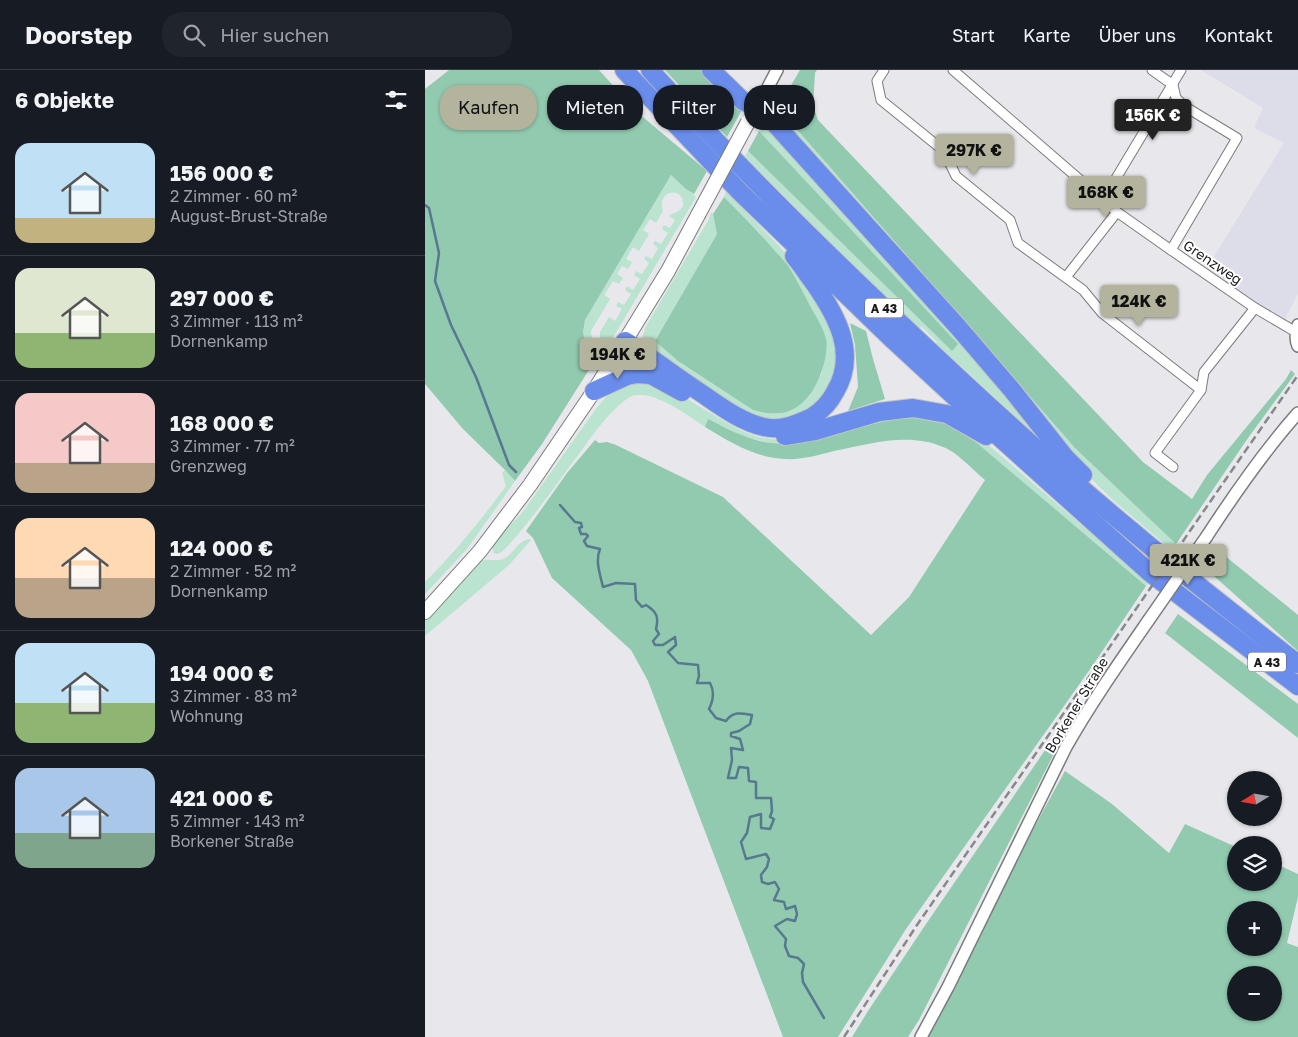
<!DOCTYPE html>
<html lang="de">
<meta charset="utf-8">
<style>
:root{--surface:#171b24;--page:#20242c;--text:#f1f3f6;--muted:#9ea1a6;--line:#363941;--accent:#b3b39e}
body{margin:0;font-family:"Golos Text",sans-serif;background:var(--page);color:var(--text);height:100vh;display:flex;flex-direction:column;font-size:19px;white-space:nowrap}
*{box-sizing:border-box;margin:0}
p{font-size:16px;color:var(--muted)}
.icon{flex:none;width:28px;height:28px;fill:none;stroke:currentColor;stroke-width:2;stroke-linecap:round;stroke-linejoin:round}
.map{position:relative;flex:1;overflow:hidden}
.side{display:flex;flex-direction:column;background:var(--surface);width:425px}
.side>*{flex:none}
.banner{position:absolute;left:15px;top:15px;width:475px;height:45px;display:flex;gap:10px}
.needle{width:32px;rotate:259deg}
.tools{position:absolute;left:802px;top:701px;display:grid;gap:10px}
.tools a{display:grid;place-items:center;width:55px;height:55px;border-radius:50%;background:var(--surface);box-shadow:0 1px 4px #0004;font-size:25px}
.price{position:absolute;translate:-50% -42px;padding:0 11px;border-radius:5px;background:var(--accent);color:#111;font-size:16px;line-height:32px;filter:drop-shadow(0 1px 2px #0008)}
.price::after{content:'';position:absolute;left:50%;top:30px;width:15px;height:11px;margin-left:-8px;background:inherit;clip-path:polygon(0 0,100% 0,50% 100%)}
.price.current{background:#222;color:#fff}
ul{padding:0;list-style:none}
li{display:flex;align-items:center;gap:15px;height:125px;padding:0 15px}
li+li{border-top:1px solid var(--line)}
li span{display:grid;place-items:center;flex:none;width:140px;height:100px;border-radius:15px;color:#555}
li>.icon{margin-inline-start:auto}
span .icon{width:60px;height:60px;fill:#fffc;stroke-width:1}
li b{font-size:21px}
h2{display:flex;justify-content:space-between;align-items:center;height:60px;padding:0 15px;font-size:21px}
.tag{padding:0 18px;border-radius:20px;background:var(--surface);box-shadow:0 1px 4px #0004;font-size:18px;line-height:45px}
.tag.current{background:var(--accent);color:#111}
header{display:flex;align-items:center;gap:30px;box-sizing:border-box;height:70px;padding:0 25px;background:var(--surface);border-bottom:1px solid var(--line)}
header strong{font-size:24px}
nav{display:flex;gap:28px;margin-inline-start:auto;font-size:18px}
.search{width:350px;height:45px;background:var(--page);display:flex;align-items:center;gap:12px;box-sizing:border-box;padding:0 18px;border-radius:20px;color:var(--muted);font-size:19px}
main{display:flex;flex:1;min-height:0}
.map>svg:first-child{display:block}
.built{fill:#dcdde8}
.green{fill:#bae4cf}
.forest{fill:#91caaf;fill-rule:evenodd}
.lines{fill:none;stroke-linecap:round;stroke-linejoin:round}
.stream{stroke:#577990;stroke-width:2.5}
.minor-casing{stroke:#7b7b7f;stroke-width:11}
.tertiary-casing{stroke:#7b7b7f;stroke-width:14}
.secondary-casing{stroke:#7b7b7f;stroke-width:16}
.motorway-casing{stroke:#c4c4c4;stroke-width:20}
.minor{stroke:#fff;stroke-width:9}
.tertiary{stroke:#fff;stroke-width:11}
.secondary{stroke:#fff;stroke-width:14}
.motorway{stroke:#6a8deb;stroke-width:18}
.rail{stroke:#88888b;stroke-width:2.5;stroke-dasharray:8 4;stroke-linecap:butt}
.tertiary-bridge-casing{stroke:#7b7b7f;stroke-width:14;stroke-linecap:butt}
.secondary-bridge-casing{stroke:#7b7b7f;stroke-width:16;stroke-linecap:butt}
.tertiary-bridge{stroke:#fff;stroke-width:11}
.secondary-bridge{stroke:#fff;stroke-width:14}
.labels{text-anchor:middle;dominant-baseline:central;stroke-width:4;stroke-linejoin:round;paint-order:stroke}
.shield{fill:#fff;stroke:#606061;stroke-width:1}
.shield-label{font-size:12px;font-weight:bold;fill:#1c1c1d}
.street-label{font-size:14px;fill:#1c1c1d;stroke:#fff}
</style>
<header>
<strong>Doorstep</strong>
<div class="search"><svg class="icon" aria-label="search" viewBox="0 0 24 24"><circle cx="10" cy="10" r="6"/><path d="M15 15l6 6"/></svg>Hier suchen</div>
<nav><a>Start</a><a>Karte</a><a>Über uns</a><a>Kontakt</a></nav>
</header>
<main>
<section class="side">
<h2>6 Objekte<svg class="icon" aria-label="filters" viewBox="0 0 24 24"><path d="M4 7h16M4 17h16"/><circle cx="9" cy="7" r="2"/><circle cx="15" cy="17" r="2"/></svg></h2>
<ul>
<li><span style="background:linear-gradient(#bfe0f5 75%,#c2b280 0)"><svg class="icon" aria-label="home" viewBox="0 0 24 24"><path d="M3 11l9-7 9 7M6 9v11h12V9"/></svg></span><div><b>156 000 €</b><p>2 Zimmer · 60 m²</p><p>August-Brust-Straße</p></div></li>
<li><span style="background:linear-gradient(#dfe7d0 65%,#8fb573 0)"><svg class="icon" aria-label="home" viewBox="0 0 24 24"><path d="M3 11l9-7 9 7M6 9v11h12V9"/></svg></span><div><b>297 000 €</b><p>3 Zimmer · 113 m²</p><p>Dornenkamp</p></div></li>
<li><span style="background:linear-gradient(#f6c9c9 70%,#b9a48a 0)"><svg class="icon" aria-label="home" viewBox="0 0 24 24"><path d="M3 11l9-7 9 7M6 9v11h12V9"/></svg></span><div><b>168 000 €</b><p>3 Zimmer · 77 m²</p><p>Grenzweg</p></div></li>
<li><span style="background:linear-gradient(#ffd9b3 60%,#b9a48a 0)"><svg class="icon" aria-label="home" viewBox="0 0 24 24"><path d="M3 11l9-7 9 7M6 9v11h12V9"/></svg></span><div><b>124 000 €</b><p>2 Zimmer · 52 m²</p><p>Dornenkamp</p></div></li>
<li><span style="background:linear-gradient(#bfe0f5 60%,#8fb573 0)"><svg class="icon" aria-label="home" viewBox="0 0 24 24"><path d="M3 11l9-7 9 7M6 9v11h12V9"/></svg></span><div><b>194 000 €</b><p>3 Zimmer · 83 m²</p><p>Wohnung</p></div></li>
<li><span style="background:linear-gradient(#a9c7e8 65%,#7fa58c 0)"><svg class="icon" aria-label="home" viewBox="0 0 24 24"><path d="M3 11l9-7 9 7M6 9v11h12V9"/></svg></span><div><b>421 000 €</b><p>5 Zimmer · 143 m²</p><p>Borkener Straße</p></div></li>
</ul>
</section>
<div class="map">
<svg width="873" height="967" viewBox="0 0 873 967">
<rect width="100%" height="100%" fill="#e8e8ec"/>
<!-- built -->
<polygon class="built" points="776,0 873,0 873,224 860,249 856,251 780,201 859,73 829,58 838,38"/>
<!-- green -->
<g class="green">
<polygon points="358,35 362,48 650,378 751,474 747,480 690,432 655,398 350,44 348,36"/>
<path d="M339,54L561,293L623,376L511,273L512,272L497,257L494,258C435,202 377,145 320,86L323,81L526,280L532,275L334,61Z"/>
<path d="M246,105L271,127L192,261C187,268 187,273 177,272L175,269V262L184,247L190,251L197,239L191,236L193,232L199,235L206,224L200,220L202,216L208,220L215,209L209,205L211,201L217,204L224,193L219,189L221,186L227,189L233,178L228,174L230,171L236,174L243,163L237,159L239,155L245,158L250,150L244,146C250,141 253,144 258,136C258,134 258,130 257,128C253,120 241,121 238,129C236,133 237,137 238,141L231,153L225,149L218,160L224,164L214,181L208,177L201,189L207,192L203,199L197,196L192,204L198,208L194,214L188,211L179,225L185,229L166,261V264L174,284L162,281L158,262L160,250Z"/>
<polygon points="301,121 355,177 381,208 415,274 408,317 381,346 332,352 219,274 218,265 220,258 284,149 286,142 288,144 292,164 230,271 253,291 328,340 340,343 353,344 366,341 396,305 401,283 401,270 334,162 299,127"/>
<path d="M211,308L259,327L297,350L317,361L333,367L354,370L469,344L520,348L552,365L724,513L721,516L552,373L522,354L490,348L457,351L415,364L371,374L346,373L319,367L283,349L280,357C266,347 233,324 216,325C213,325 208,325 205,327C188,337 168,364 157,380C131,414 107,451 77,482L72,484L69,483L67,477C70,466 88,453 97,443L170,340L184,323Z"/>
<path d="M80,400L90,411L42,479L0,524V512C30,482 56,450 81,416L77,403Z"/>
<path d="M103,469L106,470L84,495L0,566V548L54,491C62,488 70,492 78,489C88,485 92,472 103,469Z"/>
</g>
<!-- forest -->
<g class="forest">
<polygon points="24,0 174,0 212,42 282,101 269,124 261,119 246,105 160,250 158,262 162,281 174,284 117,374 90,411 80,400 38,359 0,314 0,19"/>
<polygon points="240,0 278,0 317,40 302,67"/>
<polygon points="375,0 392,0 390,3 388,36 393,50 718,392 767,429 782,405 861,309 866,300 870,304 823,368 751,474 650,378 362,48 358,35 361,24"/>
<polygon points="334,61 533,274 527,281 323,81"/>
<path d="M299,127C316,144 333,161 349,180C354,186 360,191 364,197C371,209 378,222 384,234C390,245 398,257 401,269C404,285 395,310 386,323C369,345 354,347 328,340L253,291L230,271L292,164L288,144Z"/>
<polygon points="425,253 441,261 448,289 460,329 423,341 433,317 430,275"/>
<path d="M490,348L522,354L552,373L721,516L668,595L481,859L413,967H358L223,611L206,580L127,508L108,468L101,461L142,403L170,370L174,373L182,372L191,375L298,427L446,565L484,527L560,410C548,400 532,382 518,377C483,362 445,374 409,381C393,385 377,390 360,389C330,388 305,372 280,357L283,349C303,359 324,371 347,373C385,377 420,360 456,352C467,349 479,349 490,348Z"/>
<polygon points="794,481 873,545 873,581 780,498"/>
<polygon points="753,544 873,634 873,668 740,563"/>
<polygon points="640,651 644,654 494,950 483,967 427,967 443,941 501,854"/>
<path d="M640,701L687,734L744,783L760,754L811,777V812H849V793L873,804V827L862,873L873,877V967H502L590,792ZM811,840H849V878H811ZM811,905H849V942H811Z"/>
</g>
<g class="lines">
<!-- stream -->
<g class="stream">
<polyline points="0,135 4,138 14,183 10,211 26,255 51,307 84,395 91,402"/>
<path d="M135,435L150,452L156,453L157,457L154,458L156,464H161L163,466L159,471L162,476L175,479C170,491 175,504 178,517L191,513L210,514L211,530L217,537L221,535C232,542 234,547 231,559L234,564L228,571L230,575H238L250,567L251,575L243,582L253,593L273,595L274,606L272,613H285C290,622 288,631 284,639L291,648L301,651C308,641 316,643 327,645L325,654L314,661L306,663V666L315,669L318,680L306,678L307,690L303,708H311L314,697L323,698L324,711L331,712V728H346L347,741L345,747L349,749L345,759L336,758V744L325,747L322,763L316,772L321,789L341,784L344,789L342,797L336,805L337,812L343,814L350,812L354,819L349,830L359,832L361,839L370,836L372,844L370,851L362,849L350,856L361,869L360,876L364,886L373,888L379,894L377,903L378,912L399,948"/>
</g>
<defs>
<g id="minor">
<polyline points="459,0 452,11 456,30 519,81 531,106 585,150 593,173 658,220 677,243 776,320"/>
<polyline points="528,0 692,142 746,180 830,238 871,262"/>
<polyline points="727,0 748,15 751,28 759,36 812,68 746,180"/>
<polyline points="678,130 756,0"/>
<polyline points="641,207 692,142"/>
<polyline points="748,397 730,383 776,320 779,302 830,238"/>
</g>
<g id="tertiary">
<polyline points="332,38 352,0"/>
<path d="M873,255C871,263 870,269 873,276"/>
<path d="M782,466C810,423 839,381 873,343"/>
<path d="M496,967L523,917L641,677C666,633 694,593 723,551"/>
</g>
<polyline id="secondary" points="0,542 55,481 105,415 169,321 192,284 243,201 273,145"/>
<g id="motorway">
<polyline points="199,0 315,122 469,271 535,332 724,502 873,616"/>
<path d="M225,0C323,108 428,210 535,309C591,361 648,412 707,461C761,507 817,550 873,594"/>
<polyline points="286,0 318,31 332,38 350,54 533,257 587,320 640,387 658,405"/>
<path d="M200,271C226,287 250,306 276,323C295,336 316,352 339,357C356,361 372,354 387,347C396,341 405,332 410,322C433,284 412,246 389,213C382,204 376,194 369,186"/>
<polyline points="192,284 226,305 257,322"/>
<polyline points="169,321 202,306 212,304 226,305"/>
<polyline points="360,366 390,361 454,342 488,338 522,344 561,366"/>
</g>
</defs>
<!-- minor casing -->
<use href="#minor" class="minor-casing"/>
<!-- tertiary casing -->
<use href="#tertiary" class="tertiary-casing"/>
<!-- secondary casing -->
<use href="#secondary" class="secondary-casing"/>
<!-- motorway casing -->
<use href="#motorway" class="motorway-casing"/>
<!-- minor -->
<use href="#minor" class="minor"/>
<!-- tertiary -->
<use href="#tertiary" class="tertiary"/>
<!-- secondary -->
<use href="#secondary" class="secondary"/>
<!-- motorway -->
<use href="#motorway" class="motorway"/>
<!-- rail -->
<polyline class="rail" points="419,967 492,855 873,305"/>
<defs>
<polyline id="tertiary-bridge" points="723,551 782,466"/>
<polyline id="secondary-bridge" points="273,145 323,52"/>
</defs>
<!-- tertiary-bridge casing -->
<use href="#tertiary-bridge" class="tertiary-bridge-casing"/>
<!-- secondary-bridge casing -->
<use href="#secondary-bridge" class="secondary-bridge-casing"/>
<!-- tertiary-bridge -->
<use href="#tertiary-bridge" class="tertiary-bridge"/>
<!-- secondary-bridge -->
<use href="#secondary-bridge" class="secondary-bridge"/>
</g>
<g class="labels">
<!-- shield labels -->
<g class="shield">
<rect x="440" y="228.5" width="38" height="19" rx="4"/>
<rect x="823" y="582.5" width="38" height="19" rx="4"/>
</g>
<g class="shield-label">
<text x="459" y="238">A 43</text>
<text x="842" y="592">A 43</text>
</g>
<!-- street labels -->
<g class="street-label">
<text transform="translate(788 192) rotate(34)">Grenzweg</text>
<text transform="translate(651 635) rotate(-59)">Borkener Straße</text>
</g>
</g>
</svg>
<div class="tools">
<a><svg class="needle" viewBox="-14 -14 28 28"><path d="M0-13l5 13h-10z" fill="#e53935"/><path d="M0 13l5-13h-10z" fill="#9ea1a6"/></svg></a>
<a><svg class="icon" aria-label="layers" viewBox="0 0 24 24"><path d="M12 4l9 5-9 5-9-5zM3 14l9 5 9-5"/></svg></a>
<a>+</a>
<a>−</a>
</div>
<b class="price current" style="left:728px;top:71px">156K €</b>
<b class="price" style="left:549px;top:106px">297K €</b>
<b class="price" style="left:681px;top:148px">168K €</b>
<b class="price" style="left:714px;top:257px">124K €</b>
<b class="price" style="left:193px;top:310px">194K €</b>
<b class="price" style="left:763px;top:516px">421K €</b>
<div class="banner">
<a class="tag current">Kaufen</a>
<a class="tag">Mieten</a>
<a class="tag">Filter</a>
<a class="tag">Neu</a>
</div>
</div>
</main>
